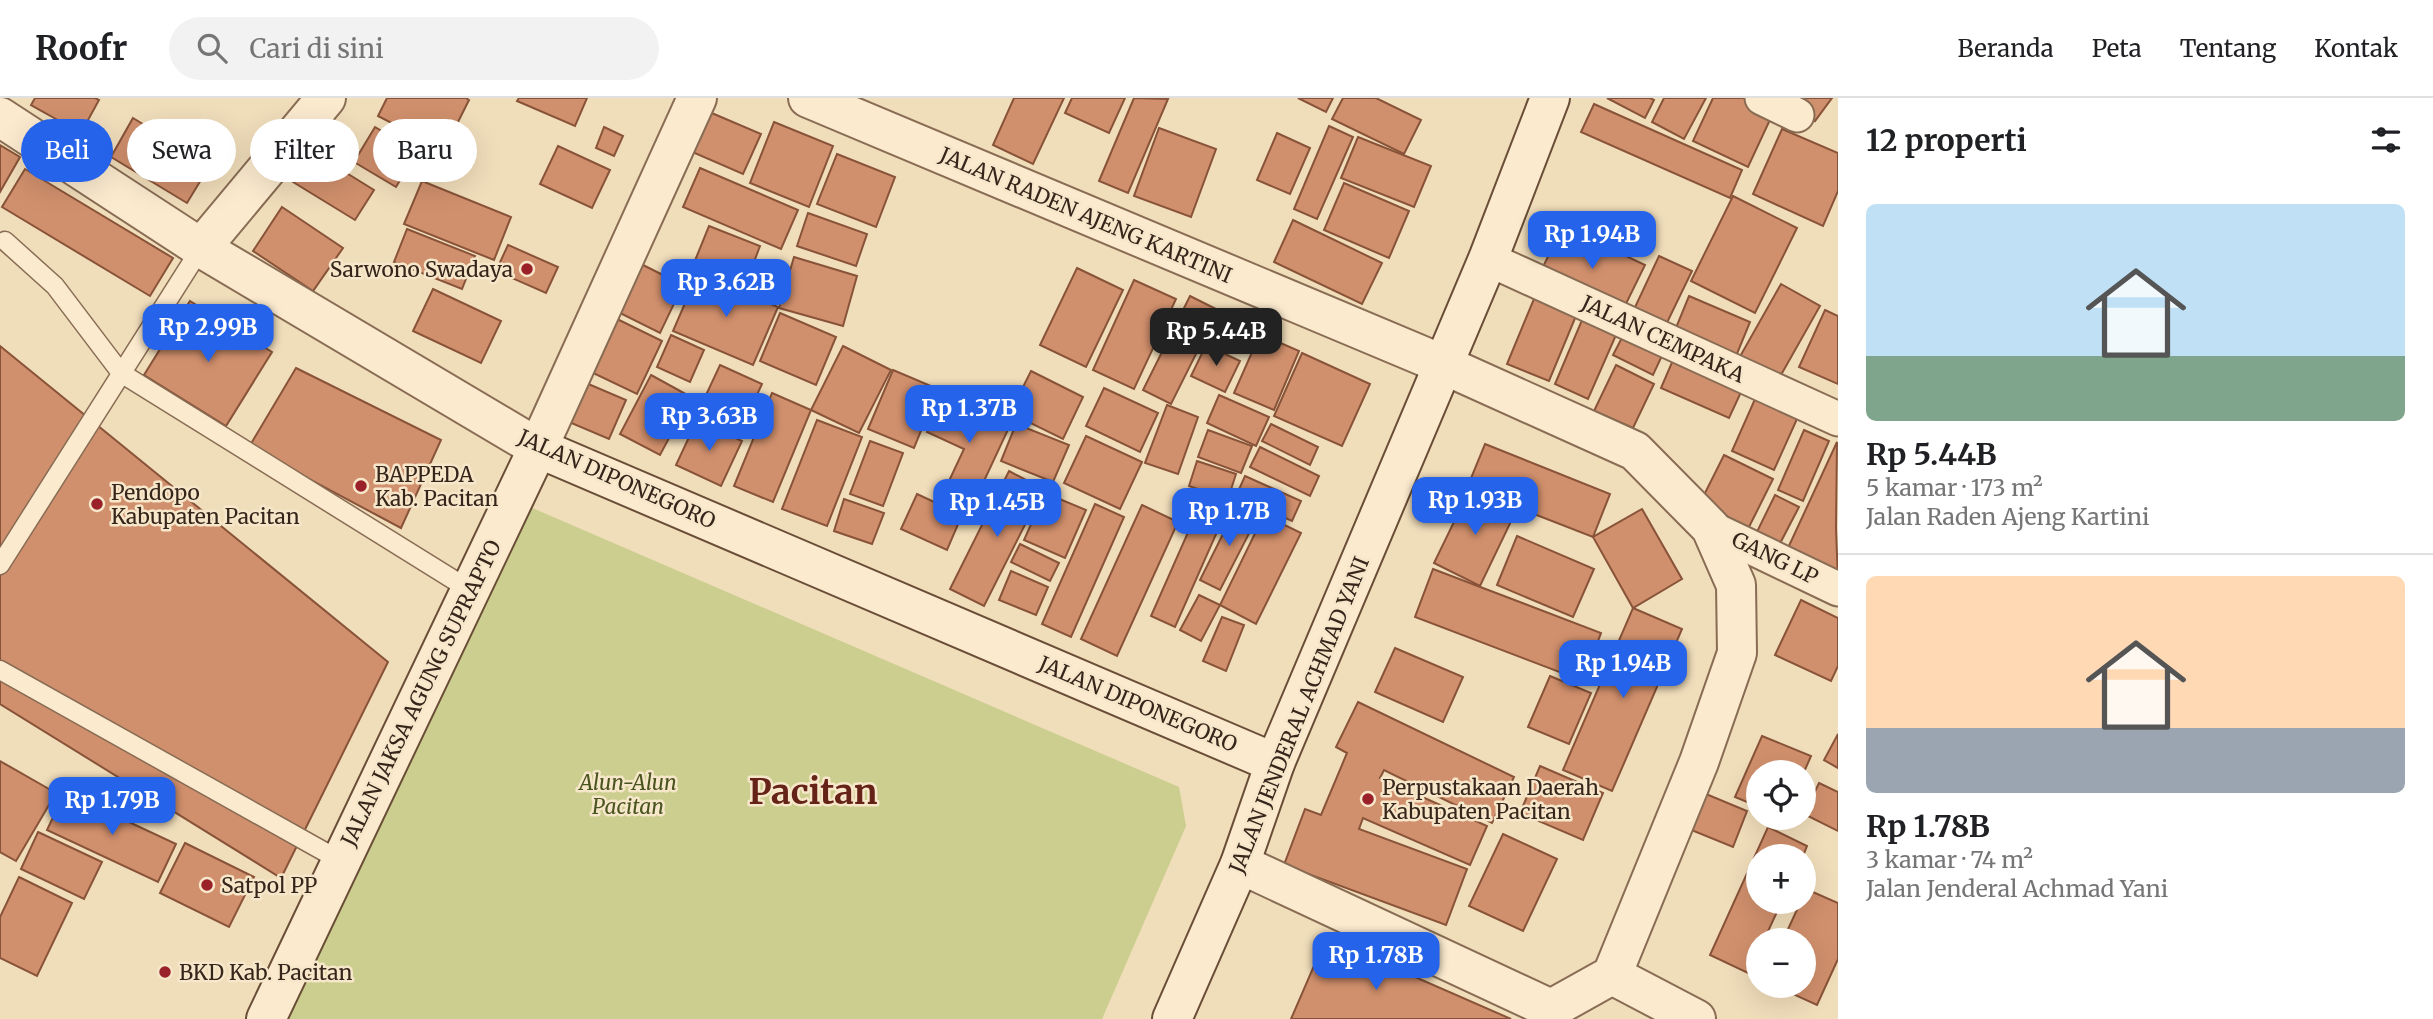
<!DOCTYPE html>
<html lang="id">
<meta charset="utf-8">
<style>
:root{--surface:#fff;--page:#f2f2f2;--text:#202124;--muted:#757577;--line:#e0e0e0;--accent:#2563eb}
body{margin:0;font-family:Merriweather,serif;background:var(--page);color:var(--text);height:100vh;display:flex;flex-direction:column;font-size:26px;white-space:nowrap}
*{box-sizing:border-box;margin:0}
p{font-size:23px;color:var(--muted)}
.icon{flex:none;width:38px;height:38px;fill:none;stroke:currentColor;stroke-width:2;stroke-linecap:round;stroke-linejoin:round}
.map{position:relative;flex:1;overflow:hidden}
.details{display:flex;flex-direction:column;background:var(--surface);width:595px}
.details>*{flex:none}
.banner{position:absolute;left:21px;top:21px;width:665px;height:63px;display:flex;gap:14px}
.buttons{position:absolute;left:1746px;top:662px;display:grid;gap:14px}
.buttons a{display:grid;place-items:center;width:70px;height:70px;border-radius:50%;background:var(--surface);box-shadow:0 7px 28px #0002;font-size:35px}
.price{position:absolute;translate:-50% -60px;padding:0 16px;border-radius:14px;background:var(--accent);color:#fff;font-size:23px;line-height:46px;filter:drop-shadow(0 2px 4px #0008)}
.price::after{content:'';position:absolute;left:50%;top:42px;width:21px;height:16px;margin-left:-10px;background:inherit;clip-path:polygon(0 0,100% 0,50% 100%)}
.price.on{background:#222;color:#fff}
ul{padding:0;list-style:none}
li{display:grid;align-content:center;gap:14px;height:371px;padding:0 28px}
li+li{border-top:2px solid var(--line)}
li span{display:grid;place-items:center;height:217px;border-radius:10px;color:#555}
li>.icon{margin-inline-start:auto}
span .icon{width:126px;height:126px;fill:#fffc;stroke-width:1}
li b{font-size:30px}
h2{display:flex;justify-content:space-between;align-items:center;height:84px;padding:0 28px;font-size:30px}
.tag{padding:0 24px;border-radius:32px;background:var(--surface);box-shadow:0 7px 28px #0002;font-size:24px;line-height:63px}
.tag.on{background:var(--accent);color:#fff}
header{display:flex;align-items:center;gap:42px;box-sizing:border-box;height:98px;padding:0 35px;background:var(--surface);border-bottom:2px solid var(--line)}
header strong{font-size:33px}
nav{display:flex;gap:38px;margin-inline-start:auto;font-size:24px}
.search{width:490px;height:63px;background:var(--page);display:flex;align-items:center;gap:18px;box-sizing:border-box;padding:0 24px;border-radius:38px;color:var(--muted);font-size:26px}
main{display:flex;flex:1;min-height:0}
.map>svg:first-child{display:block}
.green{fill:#cbce8e}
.building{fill:#d1906d;stroke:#885338;stroke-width:2}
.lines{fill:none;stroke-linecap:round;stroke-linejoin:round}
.service-casing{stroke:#886c54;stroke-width:21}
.minor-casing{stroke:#886c54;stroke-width:37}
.tertiary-casing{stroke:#886c54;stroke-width:42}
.secondary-casing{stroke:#694d37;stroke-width:42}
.service{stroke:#fbeace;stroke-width:18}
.minor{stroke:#fbeace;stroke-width:33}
.tertiary{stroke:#fbeace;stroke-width:38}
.secondary{stroke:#fbeace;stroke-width:38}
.poi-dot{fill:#9a2029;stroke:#f7e7ca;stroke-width:2.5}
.labels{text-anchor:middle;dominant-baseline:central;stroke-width:5;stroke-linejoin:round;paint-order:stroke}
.street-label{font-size:21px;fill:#36251a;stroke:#f7e7ca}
.poi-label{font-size:21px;fill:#36251a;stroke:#f7e7ca;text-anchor:start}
.park-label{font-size:21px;font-style:italic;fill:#4a541f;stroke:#f7e7ca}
.town-label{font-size:35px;font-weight:bold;fill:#652216;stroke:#f7e7ca}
</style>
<header>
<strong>Roofr</strong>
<div class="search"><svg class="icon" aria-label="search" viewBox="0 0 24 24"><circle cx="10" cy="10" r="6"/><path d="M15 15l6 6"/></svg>Cari di sini</div>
<nav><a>Beranda</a><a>Peta</a><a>Tentang</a><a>Kontak</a></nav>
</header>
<main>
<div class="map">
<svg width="1838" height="921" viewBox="0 0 1838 921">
<rect width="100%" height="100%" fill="#f0ddba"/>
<!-- green -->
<polygon class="green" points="530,409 1179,689 1186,728 1102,921 269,921"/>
<!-- building -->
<g class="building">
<polygon points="35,0 95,0 99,2 81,35 31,7"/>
<polygon points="387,0 466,0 469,2 444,52 378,18"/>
<polygon points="519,0 587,0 575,28 517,3"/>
<polygon points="1014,0 1064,0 1033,66 993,47"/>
<polygon points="1072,0 1125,0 1109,35 1065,15"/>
<polygon points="1134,0 1168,1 1128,95 1099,83"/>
<polygon points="1298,0 1333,0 1326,14"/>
<polygon points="1343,0 1376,0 1421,22 1404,56 1332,21"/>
<polygon points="1607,0 1650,0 1654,2 1645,20"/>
<polygon points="1664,0 1706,0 1684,41 1652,24"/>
<polygon points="1713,0 1752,0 1775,11 1748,69 1693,43"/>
<polygon points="1798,0 1832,0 1815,23 1793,7"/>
<polygon points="1594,6 1742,72 1730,100 1581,34"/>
<polygon points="707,13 761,36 743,76 690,53"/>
<polygon points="133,20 210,67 187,105 111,59"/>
<polygon points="774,24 833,48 809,109 750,85"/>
<polygon points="1329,28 1353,39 1317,121 1294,111"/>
<polygon points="375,29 417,54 396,89 354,64"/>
<polygon points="604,29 623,38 614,58 596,50"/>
<polygon points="1159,30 1216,51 1191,119 1134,98"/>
<polygon points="1782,31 1838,55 1838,93 1823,128 1753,96"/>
<polygon points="1277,35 1310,50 1290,96 1257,82"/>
<polygon points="1358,39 1431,68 1414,109 1341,80"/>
<polygon points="0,47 20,59 0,94"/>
<polygon points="558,48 610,72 592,110 540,86"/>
<polygon points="311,53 374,92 355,122 293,84"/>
<polygon points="837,56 895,79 876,129 817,106"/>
<polygon points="700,70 798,112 781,151 683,109"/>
<polygon points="25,71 173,160 150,198 2,109"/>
<polygon points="422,83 511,119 494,162 404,126"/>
<polygon points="1344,85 1409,113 1389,160 1324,132"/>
<polygon points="1733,98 1797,130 1755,215 1691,183"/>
<polygon points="282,109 343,150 313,193 253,153"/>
<polygon points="808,115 867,136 856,168 797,148"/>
<polygon points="1293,122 1382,165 1362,206 1274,164"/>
<polygon points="709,128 760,148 746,185 694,165"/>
<polygon points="1563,128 1645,167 1620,218 1538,179"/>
<polygon points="407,131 475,158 462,191 394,164"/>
<polygon points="508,147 558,169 546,195 496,173"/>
<polygon points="1659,158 1692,173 1661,237 1629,222"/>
<polygon points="794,159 857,178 843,228 779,210"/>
<polygon points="639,165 683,187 660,235 616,213"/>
<polygon points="1077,170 1123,192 1086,269 1040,247"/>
<polygon points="698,175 778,209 753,267 673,233"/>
<polygon points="1134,182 1176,201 1134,291 1093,272"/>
<polygon points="1781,186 1820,208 1777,284 1738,262"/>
<polygon points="433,191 501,223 481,265 413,233"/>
<polygon points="1536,196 1578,213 1549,283 1507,266"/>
<polygon points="1190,198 1218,212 1171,306 1143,292"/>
<polygon points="1689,198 1750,224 1732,268 1671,242"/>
<polygon points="190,203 272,254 226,328 144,277"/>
<polygon points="1825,212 1838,218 1838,286 1799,269"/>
<polygon points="780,215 836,239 816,287 760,263"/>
<polygon points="615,220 662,243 637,296 589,273"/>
<polygon points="1582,222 1616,237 1588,301 1555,286"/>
<polygon points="1627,230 1666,249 1653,277 1613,257"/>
<polygon points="1260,236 1299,253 1274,312 1234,295"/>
<polygon points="671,237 704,252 690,284 657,269"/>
<polygon points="1206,247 1240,263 1225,294 1191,278"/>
<polygon points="0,248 388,564 281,780 0,606"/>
<polygon points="843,248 891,272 859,335 811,312"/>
<polygon points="1302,255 1370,286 1342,348 1274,318"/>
<polygon points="1673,262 1742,292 1729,320 1661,290"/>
<polygon points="720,267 762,286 741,331 699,312"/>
<polygon points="1616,267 1654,286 1633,330 1594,313"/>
<polygon points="296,270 441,342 401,430 249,349"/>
<polygon points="893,272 938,291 914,350 868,331"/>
<polygon points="1031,273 1083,299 1063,341 1010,315"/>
<polygon points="651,277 691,299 660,357 620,336"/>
<polygon points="586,285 626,302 609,341 569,324"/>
<polygon points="1104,290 1158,315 1140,354 1086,328"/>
<polygon points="946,294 1012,323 970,413 941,400 964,351 927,334"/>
<polygon points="772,295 811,312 773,404 734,388"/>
<polygon points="1219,297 1269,319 1256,348 1207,325"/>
<polygon points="1755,301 1797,321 1774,372 1732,353"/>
<polygon points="1167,307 1198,319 1178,376 1145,365"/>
<polygon points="697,322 742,343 721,388 676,367"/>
<polygon points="817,322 862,339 827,428 782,411"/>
<polygon points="1016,326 1069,347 1053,384 1001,363"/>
<polygon points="1271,326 1318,349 1310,367 1262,343"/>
<polygon points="1208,332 1252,348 1241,375 1198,359"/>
<polygon points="1804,332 1829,343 1803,403 1778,392"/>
<polygon points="1086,338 1142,364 1120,411 1064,385"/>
<polygon points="870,343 903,355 883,408 850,396"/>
<polygon points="1837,344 1836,430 1838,484 1782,463"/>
<polygon points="1485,346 1610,396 1593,439 1467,390"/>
<polygon points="1260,349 1319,378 1310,398 1250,369"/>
<polygon points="1724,357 1773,381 1746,435 1697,411"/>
<polygon points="1197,363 1236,376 1228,401 1189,388"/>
<polygon points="1009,373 1043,391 984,508 950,491"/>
<polygon points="1245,378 1301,403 1292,423 1236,398"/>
<polygon points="1470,391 1516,413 1480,488 1434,465"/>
<polygon points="1045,395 1086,412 1065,460 1024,442"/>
<polygon points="1201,395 1230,406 1220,431 1191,420"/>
<polygon points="917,396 962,417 947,452 901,431"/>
<polygon points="1775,397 1799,409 1775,455 1752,444"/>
<polygon points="844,401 884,415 872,446 834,433"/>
<polygon points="1095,406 1124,419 1071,539 1042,526"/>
<polygon points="1142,407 1178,424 1117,558 1081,541"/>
<polygon points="1237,408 1258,418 1220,492 1200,482"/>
<polygon points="1642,411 1682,481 1633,510 1593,439"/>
<polygon points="1264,417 1301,435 1256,526 1220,507"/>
<polygon points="1193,423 1217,434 1175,529 1151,518"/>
<polygon points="1517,438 1594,471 1573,519 1497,487"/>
<polygon points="1020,446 1059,465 1050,483 1011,464"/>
<polygon points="1433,471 1601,535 1583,583 1415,519"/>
<polygon points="1011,473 1048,489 1036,517 999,502"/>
<polygon points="1199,497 1220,507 1201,543 1180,532"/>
<polygon points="1801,502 1838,520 1838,568 1831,583 1775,557"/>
<polygon points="1633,510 1682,531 1612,693 1563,672"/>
<polygon points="1222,519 1244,527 1226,573 1203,563"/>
<polygon points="1395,550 1463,579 1443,624 1375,594"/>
<polygon points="1550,578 1591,595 1569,646 1528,629"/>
<polygon points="1358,604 1514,679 1492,725 1384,672 1380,680 1487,728 1470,767 1363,720 1359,731 1467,771 1446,827 1284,767 1305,711 1321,717 1347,655 1336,649"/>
<polygon points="1838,636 1838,670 1824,662"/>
<polygon points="1762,638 1811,658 1804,674 1759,674 1759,709 1735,699"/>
<polygon points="0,663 56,695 16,763 0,754"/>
<polygon points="1540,668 1603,695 1583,742 1520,715"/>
<polygon points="1819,685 1838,694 1838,733 1804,716"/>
<polygon points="1694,691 1747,713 1733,749 1679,727"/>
<polygon points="65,694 176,746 158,784 47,732"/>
<polygon points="1768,729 1807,748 1803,758 1759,758 1759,803 1782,803 1764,842 1759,842 1759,853 1748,875 1710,857"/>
<polygon points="38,734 102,764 84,801 21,771"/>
<polygon points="1503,736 1557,761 1523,833 1469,808"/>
<polygon points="185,745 254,779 229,829 160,795"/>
<polygon points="19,779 72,805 37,878 0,860 0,819"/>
<polygon points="1806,791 1838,805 1838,861 1817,907 1773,887 1804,887 1804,842 1783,842 1801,803 1804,803"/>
<polygon points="1326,840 1511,921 1291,921"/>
</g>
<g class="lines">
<defs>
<g id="service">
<polyline points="5,143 55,188 121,275 470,492"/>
<polyline points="0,467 201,150"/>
<polyline points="0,572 341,763"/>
</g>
<g id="minor">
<polyline points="1762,0 1797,17"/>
<polyline points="1488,161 1838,321"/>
<polyline points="1711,430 1838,491"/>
</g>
<g id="tertiary">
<polyline points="808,0 1442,266 1635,353 1711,430 1736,487 1737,555 1699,664 1612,877 1551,911 1240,766"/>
<polyline points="0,19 201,150 538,350 697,0"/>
<polyline points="201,150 326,0"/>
<polyline points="1612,877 1696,921"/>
</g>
<g id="secondary">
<polyline points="266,921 538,350 1275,665"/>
<polyline points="1172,921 1240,766 1275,665 1488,161 1550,0"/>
</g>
</defs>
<!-- service casing -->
<use href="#service" class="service-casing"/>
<!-- minor casing -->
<use href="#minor" class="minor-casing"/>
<!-- tertiary casing -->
<use href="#tertiary" class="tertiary-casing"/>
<!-- secondary casing -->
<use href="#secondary" class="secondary-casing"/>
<!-- service -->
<use href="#service" class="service"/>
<!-- minor -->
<use href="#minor" class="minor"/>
<!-- tertiary -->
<use href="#tertiary" class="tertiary"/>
<!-- secondary -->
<use href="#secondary" class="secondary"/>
</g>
<!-- markers -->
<g class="poi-dot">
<circle cx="527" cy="171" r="7"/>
<circle cx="361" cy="388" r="7"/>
<circle cx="97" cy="406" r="7"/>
<circle cx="1368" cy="701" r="7"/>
<circle cx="207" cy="787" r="7"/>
<circle cx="165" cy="874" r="7"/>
</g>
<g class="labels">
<!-- street labels -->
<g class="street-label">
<text transform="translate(1086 117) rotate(23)">JALAN RADEN AJENG KARTINI</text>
<text transform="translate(1663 241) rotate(25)">JALAN CEMPAKA</text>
<text transform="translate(617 381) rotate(24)">JALAN DIPONEGORO</text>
<text transform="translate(1775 460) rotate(26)">GANG LP</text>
<text transform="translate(421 595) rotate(-64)">JALAN JAKSA AGUNG SUPRAPTO</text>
<text transform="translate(1138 606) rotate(23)">JALAN DIPONEGORO</text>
<text transform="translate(1299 617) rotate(-68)">JALAN JENDERAL ACHMAD YANI</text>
</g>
<!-- poi labels -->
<g class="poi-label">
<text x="513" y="171" text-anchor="end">Sarwono Swadaya</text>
<text x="375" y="376">BAPPEDA<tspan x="375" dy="24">Kab. Pacitan</tspan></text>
<text x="111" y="394">Pendopo<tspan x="111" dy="24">Kabupaten Pacitan</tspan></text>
<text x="1382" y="689">Perpustakaan Daerah<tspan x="1382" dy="24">Kabupaten Pacitan</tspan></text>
<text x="221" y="787">Satpol PP</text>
<text x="179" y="874">BKD Kab. Pacitan</text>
</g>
<!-- park labels -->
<g class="park-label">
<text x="628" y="684">Alun-Alun<tspan x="628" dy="24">Pacitan</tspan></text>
</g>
<!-- town labels -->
<g class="town-label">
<text x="813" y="694">Pacitan</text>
</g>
</g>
</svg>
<div class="buttons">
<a><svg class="icon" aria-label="locate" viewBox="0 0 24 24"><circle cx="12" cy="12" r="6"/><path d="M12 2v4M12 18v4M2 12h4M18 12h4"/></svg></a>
<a>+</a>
<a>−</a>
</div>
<b class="price" style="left:1592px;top:173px">Rp 1.94B</b>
<b class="price" style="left:726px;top:221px">Rp 3.62B</b>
<b class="price" style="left:208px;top:266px">Rp 2.99B</b>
<b class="price on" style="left:1216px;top:270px">Rp 5.44B</b>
<b class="price" style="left:969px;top:347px">Rp 1.37B</b>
<b class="price" style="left:709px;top:355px">Rp 3.63B</b>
<b class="price" style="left:1475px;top:439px">Rp 1.93B</b>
<b class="price" style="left:997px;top:441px">Rp 1.45B</b>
<b class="price" style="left:1229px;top:450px">Rp 1.7B</b>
<b class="price" style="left:1623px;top:602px">Rp 1.94B</b>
<b class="price" style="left:112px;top:739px">Rp 1.79B</b>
<b class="price" style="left:1376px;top:894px">Rp 1.78B</b>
<div class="banner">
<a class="tag on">Beli</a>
<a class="tag">Sewa</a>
<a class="tag">Filter</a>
<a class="tag">Baru</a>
</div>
</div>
<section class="details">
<h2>12 properti<svg class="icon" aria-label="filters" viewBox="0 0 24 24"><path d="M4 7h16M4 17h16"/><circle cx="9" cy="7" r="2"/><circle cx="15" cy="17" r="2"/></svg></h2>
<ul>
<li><span style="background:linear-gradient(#bfe0f5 70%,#7fa58c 0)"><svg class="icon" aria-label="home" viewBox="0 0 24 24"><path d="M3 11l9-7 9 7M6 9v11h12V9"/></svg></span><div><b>Rp 5.44B</b><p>5 kamar · 173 m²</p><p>Jalan Raden Ajeng Kartini</p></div></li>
<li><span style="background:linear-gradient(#ffd9b3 70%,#9aa5b1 0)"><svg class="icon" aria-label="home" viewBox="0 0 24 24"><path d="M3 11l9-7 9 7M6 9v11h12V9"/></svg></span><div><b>Rp 1.78B</b><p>3 kamar · 74 m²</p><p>Jalan Jenderal Achmad Yani</p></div></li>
</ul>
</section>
</main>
